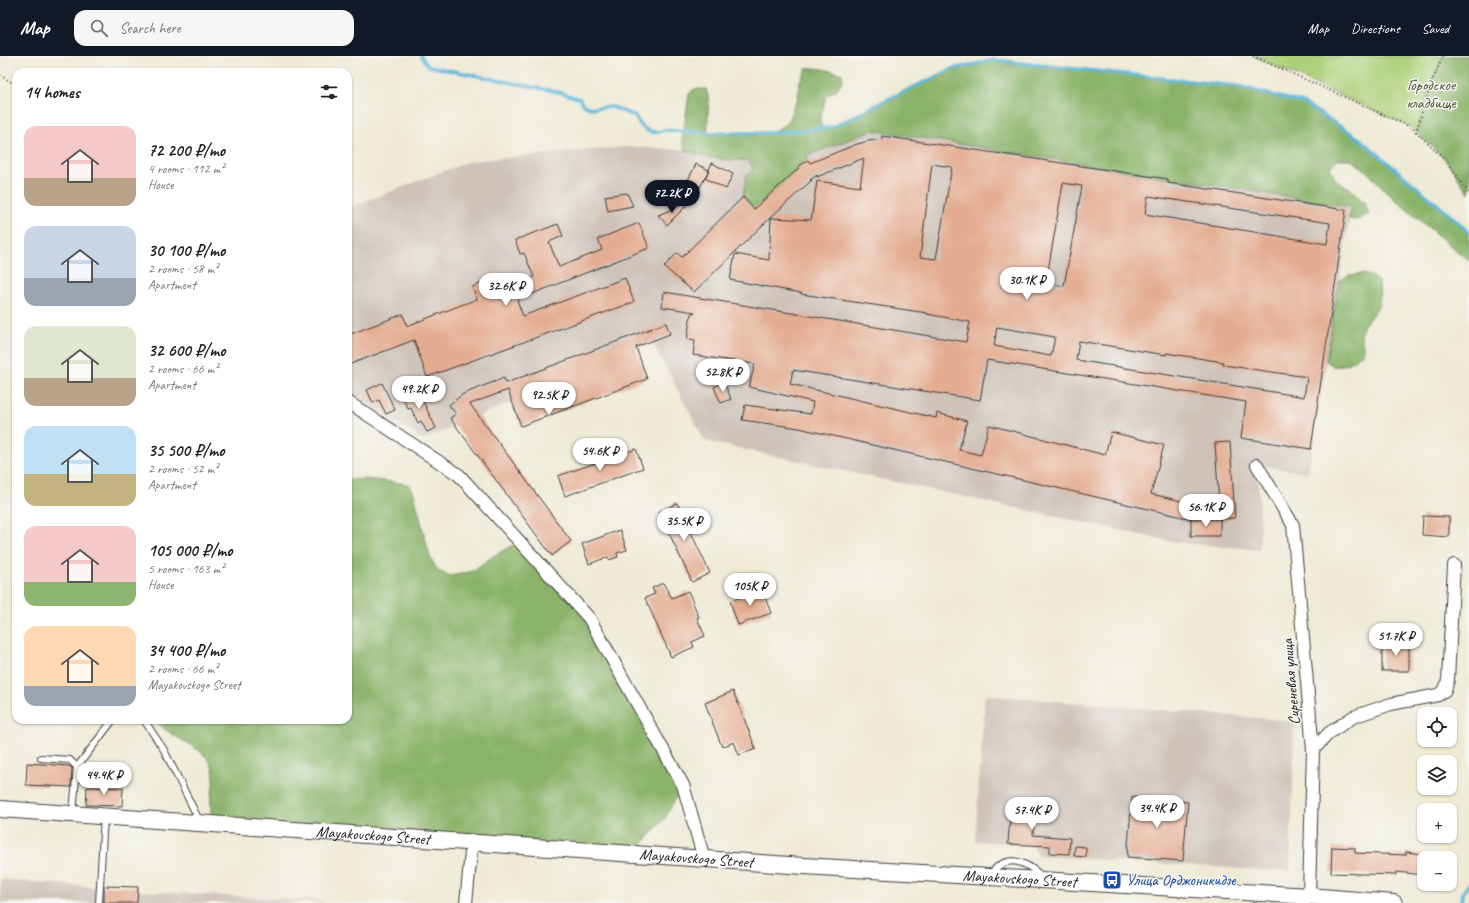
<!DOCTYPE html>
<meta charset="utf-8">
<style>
:root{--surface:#fff;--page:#f6f6f6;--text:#222;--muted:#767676;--accent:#111827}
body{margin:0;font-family:Caveat,sans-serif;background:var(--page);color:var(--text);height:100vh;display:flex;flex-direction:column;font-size:15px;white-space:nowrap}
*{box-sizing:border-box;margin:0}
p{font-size:13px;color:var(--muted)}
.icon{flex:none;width:22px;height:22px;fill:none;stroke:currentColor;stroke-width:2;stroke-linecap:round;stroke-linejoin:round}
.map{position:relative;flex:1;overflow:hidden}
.details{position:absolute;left:12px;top:12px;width:340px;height:656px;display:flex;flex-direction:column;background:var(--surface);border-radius:12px;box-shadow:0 1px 3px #0004}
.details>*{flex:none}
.tools{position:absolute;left:1417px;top:651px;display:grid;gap:8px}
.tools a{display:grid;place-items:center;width:40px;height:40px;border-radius:8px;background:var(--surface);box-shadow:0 1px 3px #0004;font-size:20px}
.price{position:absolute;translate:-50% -34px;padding:0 9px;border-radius:14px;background:#fff;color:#222;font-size:13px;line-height:26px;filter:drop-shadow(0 1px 2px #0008)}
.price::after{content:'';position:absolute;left:50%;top:24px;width:12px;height:9px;margin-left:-6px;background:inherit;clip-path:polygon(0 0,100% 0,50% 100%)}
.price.on{background:var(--accent);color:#fff}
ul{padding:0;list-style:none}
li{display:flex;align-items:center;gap:12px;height:100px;padding:0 12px}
li span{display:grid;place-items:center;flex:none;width:112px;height:80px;border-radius:12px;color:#555}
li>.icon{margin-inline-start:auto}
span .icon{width:48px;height:48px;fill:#fffc;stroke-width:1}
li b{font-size:17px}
h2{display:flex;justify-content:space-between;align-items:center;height:48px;padding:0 12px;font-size:17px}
header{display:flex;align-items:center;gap:24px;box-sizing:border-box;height:56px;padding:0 20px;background:var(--accent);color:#fff}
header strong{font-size:19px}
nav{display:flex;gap:22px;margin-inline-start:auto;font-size:14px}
.search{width:280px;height:36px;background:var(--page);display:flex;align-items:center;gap:10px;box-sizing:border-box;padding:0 14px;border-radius:12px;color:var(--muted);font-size:15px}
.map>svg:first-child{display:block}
.industrial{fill:#cec2b9}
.green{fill:#add179;stroke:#64764a}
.forest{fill:#8ab369;stroke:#536842}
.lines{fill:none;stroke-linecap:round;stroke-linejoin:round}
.stream{stroke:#5cb6d9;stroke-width:3.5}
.building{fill:#e4ad92;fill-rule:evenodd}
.lane-casing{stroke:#3c3b38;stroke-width:8}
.street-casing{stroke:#3c3b38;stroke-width:14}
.secondary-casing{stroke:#3c3b38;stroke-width:18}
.path{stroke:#3c3b38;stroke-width:2;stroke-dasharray:1 3;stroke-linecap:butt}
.lane{stroke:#fff;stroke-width:6}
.street{stroke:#fff;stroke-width:12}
.secondary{stroke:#fff;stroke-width:16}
.labels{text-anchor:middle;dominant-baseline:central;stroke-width:3;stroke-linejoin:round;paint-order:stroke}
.park-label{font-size:16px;fill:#4f5b3d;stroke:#f6f6f2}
.street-label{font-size:16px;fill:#1c1c1c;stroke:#f6f6f2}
.transit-label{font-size:16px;fill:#164399;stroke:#f6f6f2;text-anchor:start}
</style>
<header>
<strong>Map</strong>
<div class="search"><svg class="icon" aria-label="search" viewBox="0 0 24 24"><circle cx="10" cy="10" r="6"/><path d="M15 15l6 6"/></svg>Search here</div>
<nav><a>Map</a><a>Directions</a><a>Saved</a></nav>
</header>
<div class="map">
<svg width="1469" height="847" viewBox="0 0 1469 847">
<rect width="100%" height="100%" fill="#f6f6f2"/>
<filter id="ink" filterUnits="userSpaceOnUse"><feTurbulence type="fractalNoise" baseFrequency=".025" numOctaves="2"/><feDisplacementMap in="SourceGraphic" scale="8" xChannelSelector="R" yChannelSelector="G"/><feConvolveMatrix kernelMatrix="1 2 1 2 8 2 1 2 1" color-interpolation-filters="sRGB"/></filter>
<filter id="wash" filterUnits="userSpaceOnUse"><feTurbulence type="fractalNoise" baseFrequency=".012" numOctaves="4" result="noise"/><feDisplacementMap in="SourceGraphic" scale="16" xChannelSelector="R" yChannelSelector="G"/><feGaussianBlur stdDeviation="0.9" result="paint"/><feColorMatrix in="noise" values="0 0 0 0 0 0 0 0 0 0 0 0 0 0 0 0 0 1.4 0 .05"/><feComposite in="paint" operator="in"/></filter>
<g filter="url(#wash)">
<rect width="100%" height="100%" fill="#efead5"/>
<!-- industrial -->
<g class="industrial">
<polygon points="872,74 1351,151 1308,417 1257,409 1260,453 1260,494 1174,486 705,385 652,286 423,384 348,335 348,152 470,105 624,91 798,98"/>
<polygon points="985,639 1295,665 1290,816 1039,800 1033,789 975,785"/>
<polygon points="0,823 93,831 138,831 138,835 324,845 324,847 0,847"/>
</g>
<!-- green -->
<polygon class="green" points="1253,0 1469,0 1469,137 1445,103 1411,71"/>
<!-- forest -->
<g class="forest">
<polygon points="1443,0 1469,0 1469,137 1445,103 1416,76 1432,25"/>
<path d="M994,4L1236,30L1303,47L1360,83L1457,165L1469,177V205L1394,143L1363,112L1349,103H1338L1330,111L1335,123L1351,133L1365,147L1369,158L1357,164L1349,163L1351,151L872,74L807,100L808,104L798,111L799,112L754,153L743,141L746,120L752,115V109L746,104H731L707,101L685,94L682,85L689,38L694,33H706C712,47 706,62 708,77H771L786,68L798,42L799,27L807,12C814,11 836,15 842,18L843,24L836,34L826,40L820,64L822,72L833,71L888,43L952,13Z"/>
<path d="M1363,218L1371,220L1379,226C1379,233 1381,242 1379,248C1375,259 1362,266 1361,278C1361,284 1364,290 1364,296L1350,307L1335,311L1326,305L1339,225L1349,219Z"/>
<path d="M366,423L408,428L414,438L430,501L438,515L451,520L473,515L493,500L520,485L589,562L683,729L665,762L647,783L630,798L212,768C212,760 210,751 211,744C211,736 214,729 214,722C214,689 172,687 156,664H348V424Z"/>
</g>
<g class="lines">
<!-- stream -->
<g class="stream">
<path d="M421,0L428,10L559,36L580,43L583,49L591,52L612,51L635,60C641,73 650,80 665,74L708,77H771L833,71L888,43L952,13L994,4L1236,30L1303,47L1360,83L1457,165L1469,177"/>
<polyline points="1462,847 1463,836 1469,828"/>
</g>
</g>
<g id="blocks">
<!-- building -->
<g class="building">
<path d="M882,80L1168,123V127L1346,154L1311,393L1241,382L1246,346L987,304L980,344L793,314L790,328L936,362L937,357L967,365L959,394L981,399L989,369L1105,399L1111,376L1164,389L1151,438L1195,448L1191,463L799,372L742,364L745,349L811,358L813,346L749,331L755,308L693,299L695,284L687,283L691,258L695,256L662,251L664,236L966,286L970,266L927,258V257L801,238V237L730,224L735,198L769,204L771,162L811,164L817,125L860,131L864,102L817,121V119L810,124H812L771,161L694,236L664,211L677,197L682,201L743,141L754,153L799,112L798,111L808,104L810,107L857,88L869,85L882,83ZM932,108L952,111L936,203L920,201ZM1063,127L1082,130L1064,230L1046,227ZM1148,140L1330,167L1327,188L1145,158ZM997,271L1055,281L1051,300L994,290ZM1079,285L1166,299V297L1223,306V309L1307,321L1304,341L1076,304Z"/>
<polygon points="712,107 733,118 726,133 705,122"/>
<polygon points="696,108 709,114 695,141 678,144"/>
<polygon points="627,137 633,150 608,155 605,140"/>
<polygon points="690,146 667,169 658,159"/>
<polygon points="639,167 649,192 517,244 523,260 625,222 634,246 427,321 414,284 348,309 348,279 403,258 407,270 477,243 472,231 508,217 513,229 534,221 524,197 520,198 515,184 558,168 563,180 549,186 559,211 602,194 598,183"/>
<polygon points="666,267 670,278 636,291 647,323 521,370 508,334 470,348 571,485 552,500 450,362 456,358 449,349 463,338 504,322 506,327"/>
<polygon points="724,326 731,343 721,347 714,331"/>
<polygon points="382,327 395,354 386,358 379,344 373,347 367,334"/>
<polygon points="417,333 436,372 427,376 421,365 418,367 411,352 408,353 402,341"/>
<polygon points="1230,386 1235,462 1220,463 1215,387"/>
<polygon points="636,393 643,412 565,440 558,420"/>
<polygon points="677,447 710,517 692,526 659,456"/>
<polygon points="1423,460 1449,461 1449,481 1422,479"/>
<rect x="1191" y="463" width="29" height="17"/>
<polygon points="620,474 627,494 617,497 618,501 609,504 608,501 589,508 582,488"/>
<polygon points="663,527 672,542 688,535 699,561 697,562 705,580 692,586 694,591 671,601 645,542 655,538 652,532"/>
<polygon points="762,534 771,557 738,569 730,545"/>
<rect x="1382" y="587" width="27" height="28"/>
<polygon points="733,635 756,693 739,699 734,686 722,691 705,647"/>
<polygon points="27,707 69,710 72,712 71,731 26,729"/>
<polygon points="87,731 123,732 122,750 86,749"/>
<polygon points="1132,741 1188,746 1183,805 1127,801"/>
<polygon points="1011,747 1035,749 1033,779 1070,782 1069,798 1050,797 1050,790 1008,788"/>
<polygon points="1075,790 1086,791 1086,801 1074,800"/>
<polygon points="1332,791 1355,792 1355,797 1406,799 1406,796 1424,798 1424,819 1396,816 1396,819 1331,817"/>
<polygon points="104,830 138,831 137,847 104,847"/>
</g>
</g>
</g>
<g filter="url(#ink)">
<use href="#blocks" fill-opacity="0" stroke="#3c3b38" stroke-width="1"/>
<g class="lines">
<defs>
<g id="lane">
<polyline points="144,664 164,694 200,766"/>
<polyline points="41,702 70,704 77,711"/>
<polyline points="73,757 77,711 113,664"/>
<path d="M989,820C1006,796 1025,805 1043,821"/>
<polyline points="99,847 104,760"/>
</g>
<g id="street">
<polyline points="348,346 459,419 589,562 683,729 704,803"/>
<polyline points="1257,409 1293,469 1313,694 1309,840 1303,846"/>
<polyline points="1313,694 1329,677 1353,661 1391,648 1438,639 1445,634 1448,624 1454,509"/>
<polyline points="466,847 472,786"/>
</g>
<g id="secondary">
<path id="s1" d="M0,753L804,810L1309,840L1394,847"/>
</g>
</defs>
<!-- lane casing -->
<use href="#lane" class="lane-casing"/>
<!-- street casing -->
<use href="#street" class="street-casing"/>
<!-- secondary casing -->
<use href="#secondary" class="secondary-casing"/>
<!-- path -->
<g class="path">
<polyline points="1253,0 1411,71 1445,103 1469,137"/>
<polyline points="0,19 16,29"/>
<polyline points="1416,76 1432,25 1443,0"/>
</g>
<!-- lane -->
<use href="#lane" class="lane"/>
<!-- street -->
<use href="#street" class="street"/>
<!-- secondary -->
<use href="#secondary" class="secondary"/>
</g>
</g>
<!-- icons -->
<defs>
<symbol id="bus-square" viewBox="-11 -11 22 22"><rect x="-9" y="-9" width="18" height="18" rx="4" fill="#1a4fb4" stroke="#f6f6f2"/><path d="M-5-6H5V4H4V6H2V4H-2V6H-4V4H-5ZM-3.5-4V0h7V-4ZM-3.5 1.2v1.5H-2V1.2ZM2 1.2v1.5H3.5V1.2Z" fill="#fff"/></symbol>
</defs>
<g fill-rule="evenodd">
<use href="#bus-square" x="1101" y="813" width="22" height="22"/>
</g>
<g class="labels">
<!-- park labels -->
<g class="park-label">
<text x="1431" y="29">Городское<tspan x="1431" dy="18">кладбище</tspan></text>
</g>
<!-- street labels -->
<g class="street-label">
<text transform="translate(1291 626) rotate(-95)">Сиреневая улица</text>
<text stroke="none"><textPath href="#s1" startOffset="374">Mayakovskogo Street</textPath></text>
<text stroke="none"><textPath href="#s1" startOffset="698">Mayakovskogo Street</textPath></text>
<text stroke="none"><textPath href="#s1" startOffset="1022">Mayakovskogo Street</textPath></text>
</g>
<!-- transit labels -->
<g class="transit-label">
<text x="1126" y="824">Улица Орджоникидзе</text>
</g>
</g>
</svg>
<div class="tools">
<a><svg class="icon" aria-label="locate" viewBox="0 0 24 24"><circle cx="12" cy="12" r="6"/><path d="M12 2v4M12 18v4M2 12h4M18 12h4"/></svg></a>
<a><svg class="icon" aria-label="layers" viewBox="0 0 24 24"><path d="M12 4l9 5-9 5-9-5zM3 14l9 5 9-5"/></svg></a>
<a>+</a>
<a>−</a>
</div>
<b class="price on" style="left:672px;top:158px">72.2K ₽</b>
<b class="price" style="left:1027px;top:245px">30.1K ₽</b>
<b class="price" style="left:506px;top:251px">32.6K ₽</b>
<b class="price" style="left:723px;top:337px">52.8K ₽</b>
<b class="price" style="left:419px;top:354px">49.2K ₽</b>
<b class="price" style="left:549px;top:360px">92.5K ₽</b>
<b class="price" style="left:600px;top:416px">54.6K ₽</b>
<b class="price" style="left:1206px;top:472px">56.1K ₽</b>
<b class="price" style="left:684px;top:486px">35.5K ₽</b>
<b class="price" style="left:750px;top:551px">105K ₽</b>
<b class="price" style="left:1396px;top:601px">51.7K ₽</b>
<b class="price" style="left:104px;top:740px">44.4K ₽</b>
<b class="price" style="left:1157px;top:773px">34.4K ₽</b>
<b class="price" style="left:1032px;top:775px">57.4K ₽</b>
<section class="details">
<h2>14 homes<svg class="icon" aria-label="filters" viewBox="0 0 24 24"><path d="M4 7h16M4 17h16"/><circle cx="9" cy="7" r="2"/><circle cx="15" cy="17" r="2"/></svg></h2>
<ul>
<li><span style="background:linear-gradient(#f6c9c9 65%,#b9a48a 0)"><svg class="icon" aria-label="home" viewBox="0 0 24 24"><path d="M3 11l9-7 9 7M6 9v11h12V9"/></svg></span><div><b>72 200 ₽/mo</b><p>4 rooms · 112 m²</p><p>House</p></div></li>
<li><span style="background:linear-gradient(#c9d6e8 65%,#9aa5b1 0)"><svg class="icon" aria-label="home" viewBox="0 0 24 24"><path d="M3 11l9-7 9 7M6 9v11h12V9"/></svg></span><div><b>30 100 ₽/mo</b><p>2 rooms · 58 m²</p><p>Apartment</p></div></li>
<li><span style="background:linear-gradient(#dfe7d0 65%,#b9a48a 0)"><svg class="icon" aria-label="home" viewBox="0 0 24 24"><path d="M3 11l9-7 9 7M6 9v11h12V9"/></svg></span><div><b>32 600 ₽/mo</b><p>2 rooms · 66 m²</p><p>Apartment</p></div></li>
<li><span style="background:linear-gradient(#bfe0f5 60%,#c2b280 0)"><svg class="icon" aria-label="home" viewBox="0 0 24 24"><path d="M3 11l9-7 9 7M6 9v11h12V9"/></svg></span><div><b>35 500 ₽/mo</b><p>2 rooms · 52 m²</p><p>Apartment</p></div></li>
<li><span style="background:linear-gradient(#f6c9c9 70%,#8fb573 0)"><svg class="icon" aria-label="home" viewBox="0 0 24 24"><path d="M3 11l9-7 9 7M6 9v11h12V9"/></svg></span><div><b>105 000 ₽/mo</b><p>5 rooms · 163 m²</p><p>House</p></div></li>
<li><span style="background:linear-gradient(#ffd9b3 75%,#9aa5b1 0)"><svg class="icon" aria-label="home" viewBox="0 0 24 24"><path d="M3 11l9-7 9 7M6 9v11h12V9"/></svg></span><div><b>34 400 ₽/mo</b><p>2 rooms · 66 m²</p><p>Mayakovskogo Street</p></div></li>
</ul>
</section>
</div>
